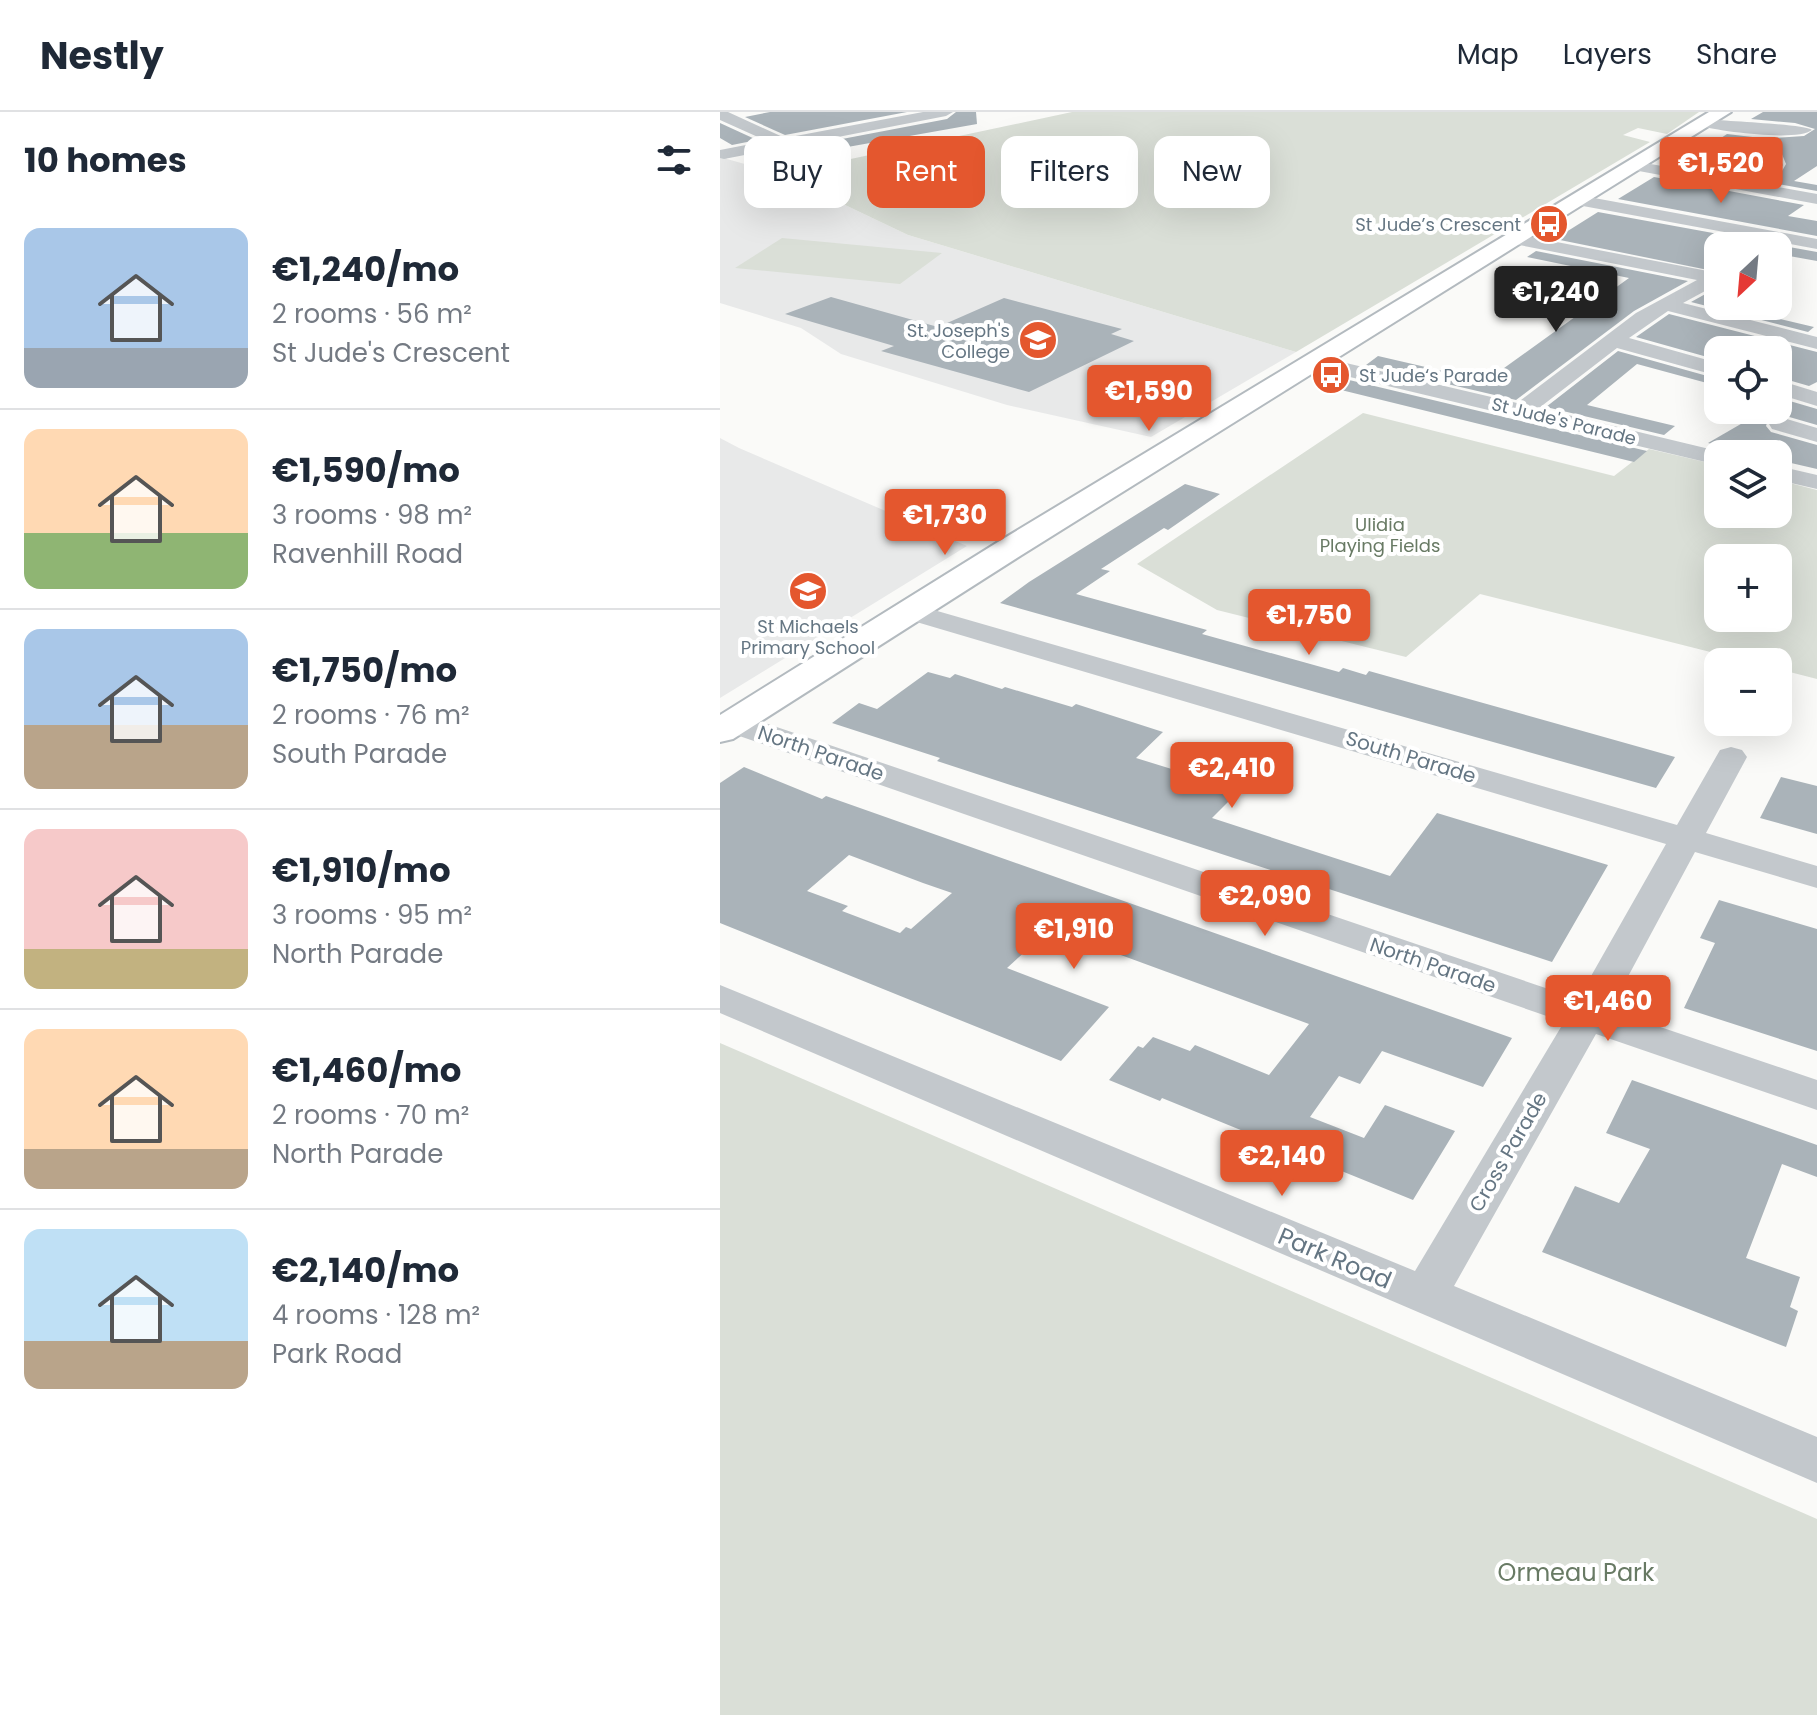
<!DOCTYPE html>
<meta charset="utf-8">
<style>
:root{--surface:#fff;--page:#f2f2f3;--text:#1f2937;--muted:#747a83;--line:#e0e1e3;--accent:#e4572e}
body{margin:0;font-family:Poppins,sans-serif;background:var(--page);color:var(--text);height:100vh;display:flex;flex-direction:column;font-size:30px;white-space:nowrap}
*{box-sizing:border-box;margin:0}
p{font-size:26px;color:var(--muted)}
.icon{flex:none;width:44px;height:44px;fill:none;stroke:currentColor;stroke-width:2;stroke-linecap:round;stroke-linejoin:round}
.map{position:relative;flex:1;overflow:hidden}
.drawer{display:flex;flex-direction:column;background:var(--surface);width:720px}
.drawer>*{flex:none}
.guide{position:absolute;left:24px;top:24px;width:760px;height:72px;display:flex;gap:16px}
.needle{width:52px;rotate:206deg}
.buttons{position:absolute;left:984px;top:120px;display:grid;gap:16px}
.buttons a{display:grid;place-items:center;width:88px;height:88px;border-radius:16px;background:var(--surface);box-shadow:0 8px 32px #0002;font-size:40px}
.price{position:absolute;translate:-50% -68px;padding:0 18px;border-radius:8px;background:var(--accent);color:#fff;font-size:26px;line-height:52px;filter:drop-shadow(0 2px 4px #0008)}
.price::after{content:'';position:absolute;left:50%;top:48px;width:24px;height:18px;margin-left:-12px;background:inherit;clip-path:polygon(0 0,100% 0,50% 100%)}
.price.on{background:#222;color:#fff}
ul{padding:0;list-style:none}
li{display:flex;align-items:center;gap:24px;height:200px;padding:0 24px}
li+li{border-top:2px solid var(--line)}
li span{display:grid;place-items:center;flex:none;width:224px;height:160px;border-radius:16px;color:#555}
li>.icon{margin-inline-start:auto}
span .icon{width:96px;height:96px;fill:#fffc;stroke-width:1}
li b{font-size:34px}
h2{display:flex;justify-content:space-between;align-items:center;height:96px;padding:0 24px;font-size:34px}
.chip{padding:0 28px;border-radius:16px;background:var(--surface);box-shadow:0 8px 32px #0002;font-size:28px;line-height:72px}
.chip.on{background:var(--accent);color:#fff}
header{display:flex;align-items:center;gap:48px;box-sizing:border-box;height:112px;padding:0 40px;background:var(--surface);border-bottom:2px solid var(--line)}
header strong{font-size:38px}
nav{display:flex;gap:44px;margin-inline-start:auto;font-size:28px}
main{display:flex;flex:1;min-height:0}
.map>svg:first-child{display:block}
.built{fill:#e8e9e9}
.green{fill:#dadfd7;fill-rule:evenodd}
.building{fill:#aab3b9;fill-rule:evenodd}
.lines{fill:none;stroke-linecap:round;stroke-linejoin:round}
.secondary-casing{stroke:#b3babf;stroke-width:4}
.street{fill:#c3c8cc;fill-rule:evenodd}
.secondary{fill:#fff;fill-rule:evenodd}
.labels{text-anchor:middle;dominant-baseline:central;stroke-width:8;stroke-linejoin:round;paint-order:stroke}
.far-poi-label{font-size:18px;fill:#657683;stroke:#fff;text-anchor:end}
.far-street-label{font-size:18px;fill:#657683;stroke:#fff}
.far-park-label{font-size:18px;fill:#687a64;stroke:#fff}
.street-label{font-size:20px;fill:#657683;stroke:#fff}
.near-street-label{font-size:24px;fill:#657683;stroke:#fff}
.near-park-label{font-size:24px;fill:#687a64;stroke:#fff}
</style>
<header>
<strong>Nestly</strong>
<nav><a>Map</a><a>Layers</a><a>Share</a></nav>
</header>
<main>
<section class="drawer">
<h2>10 homes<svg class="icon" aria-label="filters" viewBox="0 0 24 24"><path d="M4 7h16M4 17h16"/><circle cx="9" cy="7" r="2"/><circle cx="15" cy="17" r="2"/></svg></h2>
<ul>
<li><span style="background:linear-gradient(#a9c7e8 75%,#9aa5b1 0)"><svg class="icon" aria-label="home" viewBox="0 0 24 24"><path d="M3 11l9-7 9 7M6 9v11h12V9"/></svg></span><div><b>€1,240/mo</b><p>2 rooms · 56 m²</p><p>St Jude's Crescent</p></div></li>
<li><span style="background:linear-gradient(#ffd9b3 65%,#8fb573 0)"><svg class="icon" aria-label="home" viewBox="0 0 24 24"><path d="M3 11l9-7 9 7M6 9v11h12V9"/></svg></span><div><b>€1,590/mo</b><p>3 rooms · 98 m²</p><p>Ravenhill Road</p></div></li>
<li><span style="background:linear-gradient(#a9c7e8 60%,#b9a48a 0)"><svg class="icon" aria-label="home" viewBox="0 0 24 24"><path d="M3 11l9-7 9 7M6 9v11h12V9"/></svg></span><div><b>€1,750/mo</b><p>2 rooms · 76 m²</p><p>South Parade</p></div></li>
<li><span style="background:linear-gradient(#f6c9c9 75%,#c2b280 0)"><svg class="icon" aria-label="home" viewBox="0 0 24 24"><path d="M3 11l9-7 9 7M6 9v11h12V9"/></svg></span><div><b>€1,910/mo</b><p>3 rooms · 95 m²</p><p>North Parade</p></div></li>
<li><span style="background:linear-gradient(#ffd9b3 75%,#b9a48a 0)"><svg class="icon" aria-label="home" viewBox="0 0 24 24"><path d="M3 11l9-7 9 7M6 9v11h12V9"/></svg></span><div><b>€1,460/mo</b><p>2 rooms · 70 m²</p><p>North Parade</p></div></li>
<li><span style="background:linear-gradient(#bfe0f5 70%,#b9a48a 0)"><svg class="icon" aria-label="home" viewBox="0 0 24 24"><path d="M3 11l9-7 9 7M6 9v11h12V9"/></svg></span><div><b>€2,140/mo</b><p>4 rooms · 128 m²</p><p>Park Road</p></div></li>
</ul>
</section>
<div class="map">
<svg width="1097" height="1603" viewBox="0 0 1097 1603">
<rect width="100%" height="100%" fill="#fafaf8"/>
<!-- built -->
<g class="built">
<polygon points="0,39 7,47 60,62 188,123 576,240 431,325 287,293 121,242 81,216 0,191"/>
<polygon points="0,326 19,336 247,434 0,586"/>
</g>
<!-- green -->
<g class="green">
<polygon points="352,0 979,0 947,22 918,16 903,23 930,30 576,240 188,123 60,62"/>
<polygon points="62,126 222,141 180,172 15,156"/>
<path d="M643,301L894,364L929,337L998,353V402H1058V368L1097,378V567L1058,557V550H1030L760,482L686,545L497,498L417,452ZM998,446H1058V506H998Z"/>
<polygon points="0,931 1097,1407 1097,1603 0,1603"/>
</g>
<!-- building -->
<g class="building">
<polygon points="50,0 187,0 65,23 25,5"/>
<polygon points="236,0 256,0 257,12 43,50 33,44 227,7"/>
<polygon points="1043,0 1097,0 1097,54 1074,69 1097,73 1097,79 953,53 987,32 995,34 995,30 1007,22 1041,26 1035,32 1044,54 1053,61 1062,59 1066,52 1057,30 1052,26 1084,24 1095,17 1075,11 1031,7"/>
<polygon points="0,11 37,28 12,33 0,26"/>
<polygon points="934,65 1084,93 1068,104 1097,109 1097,124 898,87"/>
<polygon points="878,100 1097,140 1097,149 1058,142 1058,134 1018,134 998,130 998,160 835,127"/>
<polygon points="816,139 968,169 914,199 796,288 646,253 658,244 766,269 909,166 807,145"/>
<polygon points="998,175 998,194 1052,194 1039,202 1094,215 1088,220 971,190"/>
<polygon points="111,185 218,215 284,186 402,217 391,222 414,229 309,280 161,239 174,234 65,202"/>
<polygon points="949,202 1097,240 1097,270 1089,274 1058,265 1058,238 998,238 998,248 916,225"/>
<polygon points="898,239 998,267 998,274 917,252 867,293 955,314 944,323 826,295"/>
<polygon points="625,267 927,339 914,350 613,276"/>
<polygon points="1063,287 1097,297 1097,313 1059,302 1049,305 1046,314 1051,320 1097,333 1097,357 1058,348 1058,342 1034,342 988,331 1045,298 1058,298 1058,290"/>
<polygon points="465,372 500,382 448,418 444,416 381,457 390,459 356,482 487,518 482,522 619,560 623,556 646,563 649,559 955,645 936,676 280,491 309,470"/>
<polygon points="208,560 230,566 235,562 282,577 285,575 352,595 356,592 443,620 416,646 471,663 505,636 542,648 535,654 542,656 492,706 670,764 717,701 888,753 832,850 217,649 220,646 112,611 139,591 157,597"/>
<path d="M24,655L102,687L106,684L792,926L763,975L662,939L640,972L619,964L590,1005L644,1026L665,993L735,1019L693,1088L442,986L440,989L389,968L418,934L423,936L433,925L470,939L475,933L549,963L589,912L330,817L287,856L389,895L341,949L0,811V671ZM129,743L203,771L232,781L191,817L186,815L180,821L122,799L128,794L87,779Z"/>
<polygon points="1061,665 1097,674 1097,722 1040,706"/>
<polygon points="999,788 1097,817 1097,939 964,896 995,831 980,826"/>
<polygon points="912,968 1097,1033 1097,1065 1062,1052 1026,1146 1080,1165 1070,1195 1078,1199 1066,1235 822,1140 855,1074 899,1091 930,1037 886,1021"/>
</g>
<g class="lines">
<defs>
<polygon id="secondary" points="989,0 1011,0 300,444 13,627 0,630 0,603 278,430"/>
</defs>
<!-- secondary casing -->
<use href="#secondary" class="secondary-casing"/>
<!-- street -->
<g class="street">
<polygon points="0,0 8,0 65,26 203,0 233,0 226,4 4,47 0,46 0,38 47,29 0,8"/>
<path d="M984,7C1002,9 1084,12 1092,18C1077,30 1000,19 979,14L977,11Z"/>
<polygon points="1046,26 1054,31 1063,53 1061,56 1055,58 1047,53 1038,31"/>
<polygon points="914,49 1097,82 1097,92 908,57 908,51"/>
<polygon points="858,83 1097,127 1097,137 852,92 849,88"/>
<polygon points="795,122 993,160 998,164 998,172 963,191 1097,225 1097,237 948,199 909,226 998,251 998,264 897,236 819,296 1006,341 998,342 998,353 588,255 585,250 596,244 797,291 916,201 977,168 789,131 786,127"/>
<polygon points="1058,268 1097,280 1097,294 1058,282"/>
<polygon points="1060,305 1097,316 1097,330 1052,317 1049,312 1052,307"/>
<polygon points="1058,354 1097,363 1097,377 1058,368"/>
<polygon points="193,492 957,713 1000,638 1011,635 1022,638 1027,645 986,721 1097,754 1097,776 975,740 890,898 1097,968 1097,998 876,922 734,1174 1097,1325 1097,1371 0,901 0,873 695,1159 844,910 2,618 0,607 13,602 24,604 858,887 946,732 183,506 179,500 183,494"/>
</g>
<!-- secondary -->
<use href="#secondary" class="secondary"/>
</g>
<!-- icons -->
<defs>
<symbol id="bus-disc" viewBox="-11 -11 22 22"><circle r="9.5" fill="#e4572e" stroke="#fff"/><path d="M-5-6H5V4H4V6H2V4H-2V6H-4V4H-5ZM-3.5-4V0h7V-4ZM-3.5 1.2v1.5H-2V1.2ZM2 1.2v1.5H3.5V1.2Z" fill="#fff"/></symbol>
<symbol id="school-disc" viewBox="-11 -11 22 22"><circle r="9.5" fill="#e4572e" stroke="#fff"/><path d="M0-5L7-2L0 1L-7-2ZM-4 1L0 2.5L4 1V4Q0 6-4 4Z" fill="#fff"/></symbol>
</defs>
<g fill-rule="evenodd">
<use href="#bus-disc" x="807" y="90" width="44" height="44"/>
<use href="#school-disc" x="296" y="206" width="44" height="44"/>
<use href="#bus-disc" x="589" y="241" width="44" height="44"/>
<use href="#school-disc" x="66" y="457" width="44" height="44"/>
</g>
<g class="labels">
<!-- far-poi labels -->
<g class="far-poi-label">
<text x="801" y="112">St Jude’s Crescent</text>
<text x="290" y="218">St. Joseph's<tspan x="290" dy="21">College</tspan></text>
<text x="639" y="263" text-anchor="start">St Jude‘s Parade</text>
<text x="88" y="514" text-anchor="middle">St Michaels<tspan x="88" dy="21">Primary School</tspan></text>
</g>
<!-- far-street labels -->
<g class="far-street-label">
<text transform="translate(844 309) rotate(14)">St Jude's Parade</text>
</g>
<!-- far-park labels -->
<g class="far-park-label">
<text x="660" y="412">Ulidia<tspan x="660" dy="21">Playing Fields</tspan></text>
</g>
<!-- street labels -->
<g class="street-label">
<text transform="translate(101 641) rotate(19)">North Parade</text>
<text transform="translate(691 645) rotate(17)">South Parade</text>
<text transform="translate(713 853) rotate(19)">North Parade</text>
<text transform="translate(788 1040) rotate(-60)">Cross Parade</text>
</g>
<!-- near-street labels -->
<g class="near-street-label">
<text transform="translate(615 1146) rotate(23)">Park Road</text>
</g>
<!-- near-park labels -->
<g class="near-park-label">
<text x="856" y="1460">Ormeau Park</text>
</g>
</g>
</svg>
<div class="buttons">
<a><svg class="needle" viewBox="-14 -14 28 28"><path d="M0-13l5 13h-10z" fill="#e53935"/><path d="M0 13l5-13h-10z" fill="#747a83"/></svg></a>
<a><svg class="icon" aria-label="locate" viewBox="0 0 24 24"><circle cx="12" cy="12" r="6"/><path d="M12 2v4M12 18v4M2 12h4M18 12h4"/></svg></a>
<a><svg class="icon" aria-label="layers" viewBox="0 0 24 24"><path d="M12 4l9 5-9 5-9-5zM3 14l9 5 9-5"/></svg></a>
<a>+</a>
<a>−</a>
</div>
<b class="price" style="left:1001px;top:93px">€1,520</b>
<b class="price on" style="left:836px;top:222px">€1,240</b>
<b class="price" style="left:429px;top:321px">€1,590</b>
<b class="price" style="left:225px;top:445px">€1,730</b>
<b class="price" style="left:589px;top:545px">€1,750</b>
<b class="price" style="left:512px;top:698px">€2,410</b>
<b class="price" style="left:545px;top:826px">€2,090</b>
<b class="price" style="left:354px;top:859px">€1,910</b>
<b class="price" style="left:888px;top:931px">€1,460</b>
<b class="price" style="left:562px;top:1086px">€2,140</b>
<div class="guide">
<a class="chip">Buy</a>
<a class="chip on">Rent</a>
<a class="chip">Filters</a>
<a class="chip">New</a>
</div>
</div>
</main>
